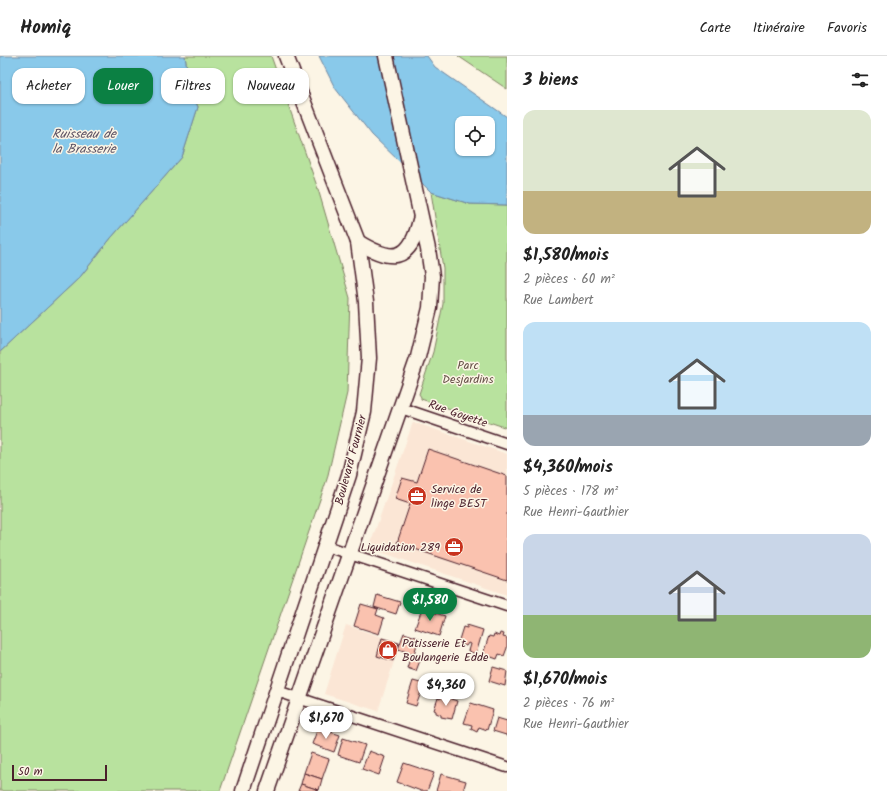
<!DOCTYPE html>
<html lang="fr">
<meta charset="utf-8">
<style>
:root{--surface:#fff;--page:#f2f2f2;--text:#222;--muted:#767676;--line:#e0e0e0;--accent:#0b8043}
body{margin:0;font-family:Kalam,sans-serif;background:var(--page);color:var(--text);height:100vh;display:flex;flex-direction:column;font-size:15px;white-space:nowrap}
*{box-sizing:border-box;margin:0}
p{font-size:13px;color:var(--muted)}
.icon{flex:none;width:22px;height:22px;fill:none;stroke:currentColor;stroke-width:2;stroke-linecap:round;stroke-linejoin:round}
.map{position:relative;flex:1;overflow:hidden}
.drawer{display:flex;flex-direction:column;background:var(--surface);width:380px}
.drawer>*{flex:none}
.hud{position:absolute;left:12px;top:12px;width:380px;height:36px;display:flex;gap:8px}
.controls{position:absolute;left:455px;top:60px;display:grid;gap:8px}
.controls a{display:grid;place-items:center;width:40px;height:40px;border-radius:8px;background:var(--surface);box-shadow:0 1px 3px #0004;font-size:20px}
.scale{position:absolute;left:12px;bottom:10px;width:95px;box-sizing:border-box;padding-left:4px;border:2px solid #4a1f2b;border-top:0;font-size:11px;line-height:14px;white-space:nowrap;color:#4a1f2b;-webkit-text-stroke:3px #fcf5e5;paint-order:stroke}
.price{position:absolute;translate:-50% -34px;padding:0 9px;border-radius:14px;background:#fff;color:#222;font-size:13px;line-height:26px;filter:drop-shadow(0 1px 2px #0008)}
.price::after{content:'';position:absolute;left:50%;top:24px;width:12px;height:9px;margin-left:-6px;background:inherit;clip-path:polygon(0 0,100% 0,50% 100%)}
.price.selected{background:var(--accent);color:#fff}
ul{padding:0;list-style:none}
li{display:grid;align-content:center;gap:8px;height:212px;padding:0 16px}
li span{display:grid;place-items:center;height:124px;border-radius:12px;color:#555}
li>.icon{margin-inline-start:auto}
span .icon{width:72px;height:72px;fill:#fffc;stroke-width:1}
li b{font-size:17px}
h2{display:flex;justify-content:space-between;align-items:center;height:48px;padding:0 16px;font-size:17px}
.chip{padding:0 14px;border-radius:12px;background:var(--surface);box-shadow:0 1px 3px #0004;font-size:14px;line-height:36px}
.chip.selected{background:var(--accent);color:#fff}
header{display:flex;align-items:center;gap:24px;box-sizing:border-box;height:56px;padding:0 20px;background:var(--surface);border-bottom:1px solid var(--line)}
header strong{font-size:19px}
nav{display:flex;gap:22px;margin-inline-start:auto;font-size:14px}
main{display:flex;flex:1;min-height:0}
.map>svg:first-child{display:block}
.built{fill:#fbe6d5}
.green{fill:#b8e29e;stroke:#818064}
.water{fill:#89c9ea;stroke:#70859e;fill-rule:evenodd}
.building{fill:#fac2af;stroke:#4a1f2b}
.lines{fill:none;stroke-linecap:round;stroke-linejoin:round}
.minor-casing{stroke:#4a1f2b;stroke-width:13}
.secondary-casing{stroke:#4a1f2b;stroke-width:17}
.minor{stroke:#fcf5e5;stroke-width:10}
.secondary{stroke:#fcf5e5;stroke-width:14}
.labels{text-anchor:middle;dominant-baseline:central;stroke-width:3;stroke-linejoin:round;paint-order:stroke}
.park-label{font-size:12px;fill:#665048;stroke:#fcf5e5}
.street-label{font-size:12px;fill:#4a1f2b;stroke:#fcf5e5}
.poi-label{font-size:12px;fill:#4a1f2b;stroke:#fcf5e5;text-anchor:start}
.water-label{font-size:13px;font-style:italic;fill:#5d5264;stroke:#fcf5e5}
</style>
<header>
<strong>Homiq</strong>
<nav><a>Carte</a><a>Itinéraire</a><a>Favoris</a></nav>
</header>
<main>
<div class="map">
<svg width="507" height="735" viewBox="0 0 507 735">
<rect width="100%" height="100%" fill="#fcf5e5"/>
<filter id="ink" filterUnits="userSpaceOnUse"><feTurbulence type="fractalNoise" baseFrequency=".025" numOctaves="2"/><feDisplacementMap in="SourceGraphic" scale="8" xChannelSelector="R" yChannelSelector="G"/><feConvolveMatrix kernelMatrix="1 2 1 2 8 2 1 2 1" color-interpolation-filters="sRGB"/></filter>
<g filter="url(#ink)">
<!-- built -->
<g class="built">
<polygon points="413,366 507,398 507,539 369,492"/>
<polygon points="346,569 400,587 378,655 324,638"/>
</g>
<!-- green -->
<g class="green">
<polygon points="185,0 271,0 318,133 350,242 347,337 327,423 220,735 0,735 0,296 80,221 111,182 182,101 198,51 190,33"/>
<polygon points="458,0 507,0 507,33"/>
<polygon points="431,136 470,148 507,149 507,372 421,343 421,341 419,338 433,296 443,248 443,212"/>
</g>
<!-- water -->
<g class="water">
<polygon points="0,0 185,0 190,33 198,51 182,101 111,182 80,221 0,296"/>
<path d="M319,0H427L435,11L507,61V149L470,148L431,136L372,79L335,32ZM462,67H488V93H462Z"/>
</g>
<!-- building -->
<g class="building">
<polygon points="428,393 507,420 507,524 397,487 410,448 395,443 402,422 417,426"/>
<polygon points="377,539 400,546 396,558 374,551"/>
<polygon points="361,548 378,553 376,559 384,562 379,578 354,570"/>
<polygon points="422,553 445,560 439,580 415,572"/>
<polygon points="467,569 483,574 476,598 468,595 470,588 468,587 466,590 458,587 463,571 467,572"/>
<polygon points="404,577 419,582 414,598 398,593"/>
<polygon points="500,577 504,578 503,581 507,582 507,592 504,600 499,598 497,603 483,598 489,580 493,581 494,578 499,580"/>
<polygon points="382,582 399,587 393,605 377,600"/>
<polygon points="411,599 421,602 416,615 407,612"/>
<polygon points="493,611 507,615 505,630 489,625"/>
<polygon points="413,625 424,628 416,650 406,647"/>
<polygon points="441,640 447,642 448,640 452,641 451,643 457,645 452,663 441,661 441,659 436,657 436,655 434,654 438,642 440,643"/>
<polygon points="471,647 493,654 487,674 479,671 477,676 471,673 472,669 464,667"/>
<polygon points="497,662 507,665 507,681 506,679 493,675"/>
<polygon points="318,672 340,679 334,696 312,688"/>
<polygon points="343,682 365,689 359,706 338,699"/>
<polygon points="369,695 385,701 379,719 362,713"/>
<polygon points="311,697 329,703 322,723 304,717"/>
<polygon points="404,707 434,717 427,735 421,735 397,726"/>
<polygon points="304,717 322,723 319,734 301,728"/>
<polygon points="441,718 466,725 463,735 436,735"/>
<polygon points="301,728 319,734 318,735 298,735"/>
</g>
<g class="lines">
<defs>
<g id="minor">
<polyline points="401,352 507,388"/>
<polyline points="326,490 507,550"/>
<polyline points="277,635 507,711"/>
</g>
<g id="secondary">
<path d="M358,186C392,207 410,206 420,164"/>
<polyline points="243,735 349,419 364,356 369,302 366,246 358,186 286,0"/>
<polyline points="267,735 418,301 430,252 432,220 428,193 386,0"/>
</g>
</defs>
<!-- minor casing -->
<use href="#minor" class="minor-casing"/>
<!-- secondary casing -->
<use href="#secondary" class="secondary-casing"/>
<!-- minor -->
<use href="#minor" class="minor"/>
<!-- secondary -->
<use href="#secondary" class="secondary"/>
</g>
</g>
<!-- icons -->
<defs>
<symbol id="office-disc" viewBox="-11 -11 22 22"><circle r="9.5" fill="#c8321e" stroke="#fcf5e5"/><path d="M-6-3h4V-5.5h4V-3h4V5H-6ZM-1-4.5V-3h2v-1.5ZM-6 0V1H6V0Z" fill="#fff"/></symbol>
<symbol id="shop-disc" viewBox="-11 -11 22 22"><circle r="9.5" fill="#c8321e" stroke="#fcf5e5"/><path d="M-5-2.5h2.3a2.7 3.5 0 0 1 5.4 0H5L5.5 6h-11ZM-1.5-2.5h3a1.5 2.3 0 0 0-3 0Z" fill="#fff"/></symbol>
</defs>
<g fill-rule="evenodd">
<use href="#office-disc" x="406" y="429" width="22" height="22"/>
<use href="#office-disc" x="443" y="480" width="22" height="22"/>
<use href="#shop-disc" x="377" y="583" width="22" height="22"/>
</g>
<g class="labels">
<!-- park labels -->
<g class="park-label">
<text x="468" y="309">Parc<tspan x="468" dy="14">Desjardins</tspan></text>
</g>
<!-- street labels -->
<g class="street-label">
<text transform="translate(458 358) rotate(19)">Rue Goyette</text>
<text transform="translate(351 404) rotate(-75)">Boulevard Fournier</text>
</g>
<!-- poi labels -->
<g class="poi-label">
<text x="431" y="433">Service de<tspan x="431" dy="14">linge BEST</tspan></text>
<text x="440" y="491" text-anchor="end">Liquidation 289</text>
<text x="402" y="587">Patisserie Et<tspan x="402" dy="14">Boulangerie Edde</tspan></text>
</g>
<!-- water labels -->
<g class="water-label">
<text x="84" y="78">Ruisseau de<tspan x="84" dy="15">la Brasserie</tspan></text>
</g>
</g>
</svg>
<div class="controls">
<a><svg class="icon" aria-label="locate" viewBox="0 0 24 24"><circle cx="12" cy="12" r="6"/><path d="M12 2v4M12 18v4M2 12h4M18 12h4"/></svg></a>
</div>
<div class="scale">50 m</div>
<b class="price selected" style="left:430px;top:566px">$1,580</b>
<b class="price" style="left:446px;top:651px">$4,360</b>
<b class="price" style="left:326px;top:684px">$1,670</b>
<div class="hud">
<a class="chip">Acheter</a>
<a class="chip selected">Louer</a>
<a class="chip">Filtres</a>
<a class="chip">Nouveau</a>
</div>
</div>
<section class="drawer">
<h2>3 biens<svg class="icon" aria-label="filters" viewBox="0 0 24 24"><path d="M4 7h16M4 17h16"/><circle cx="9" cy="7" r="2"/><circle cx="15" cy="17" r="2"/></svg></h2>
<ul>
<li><span style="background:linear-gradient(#dfe7d0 65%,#c2b280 0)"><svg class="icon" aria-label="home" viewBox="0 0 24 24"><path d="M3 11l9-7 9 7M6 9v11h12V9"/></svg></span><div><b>$1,580/mois</b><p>2 pièces · 60 m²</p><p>Rue Lambert</p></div></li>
<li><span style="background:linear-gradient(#bfe0f5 75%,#9aa5b1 0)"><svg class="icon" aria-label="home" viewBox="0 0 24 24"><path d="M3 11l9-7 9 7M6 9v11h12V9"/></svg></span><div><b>$4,360/mois</b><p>5 pièces · 178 m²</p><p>Rue Henri-Gauthier</p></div></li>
<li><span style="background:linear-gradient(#c9d6e8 65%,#8fb573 0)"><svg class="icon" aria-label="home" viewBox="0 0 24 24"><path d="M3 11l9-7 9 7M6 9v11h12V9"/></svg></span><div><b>$1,670/mois</b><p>2 pièces · 76 m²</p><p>Rue Henri-Gauthier</p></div></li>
</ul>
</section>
</main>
